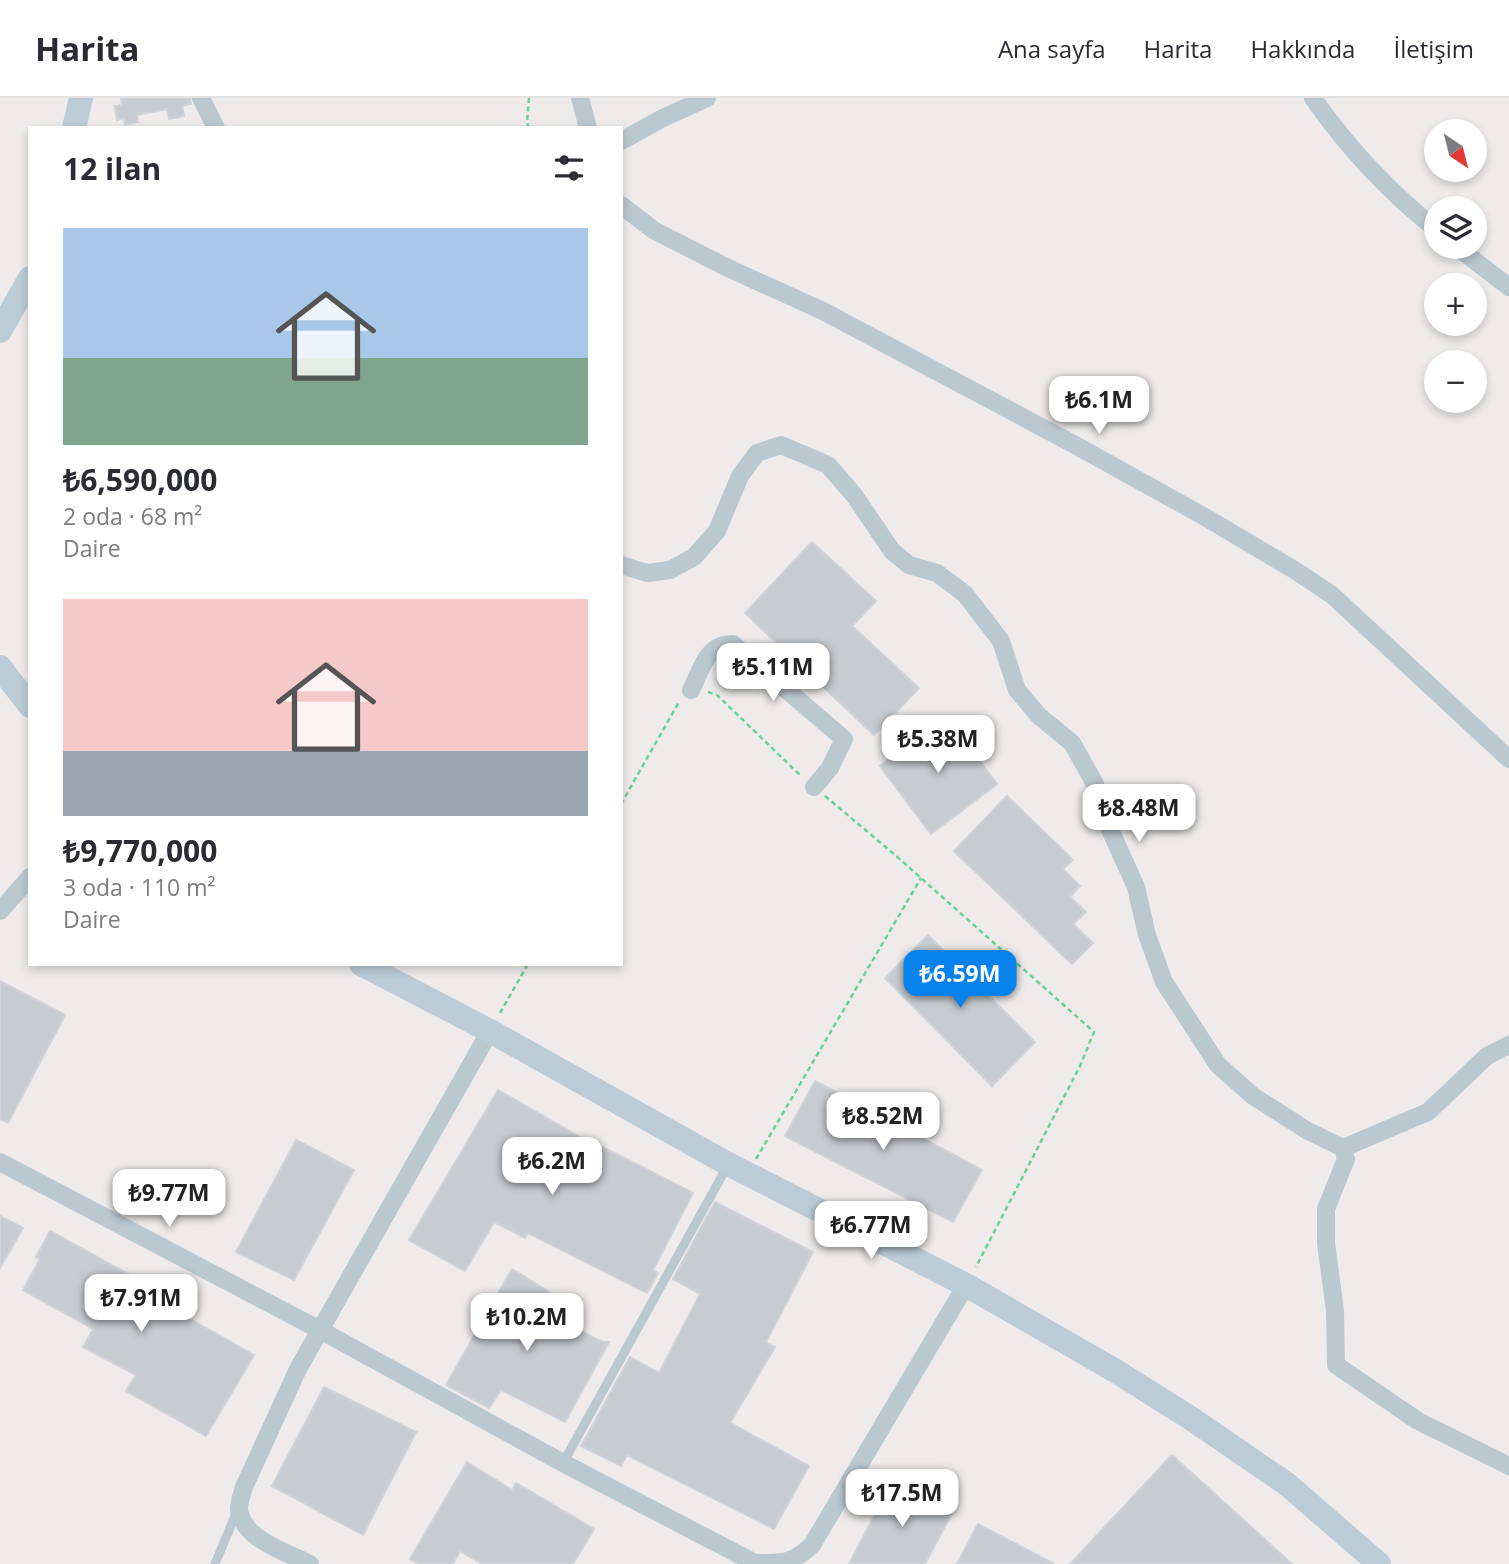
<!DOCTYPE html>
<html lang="tr">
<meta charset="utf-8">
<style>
:root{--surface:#fff;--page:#f7f7f7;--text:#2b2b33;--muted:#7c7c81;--line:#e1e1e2;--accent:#0782ed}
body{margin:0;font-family:"Open Sans",sans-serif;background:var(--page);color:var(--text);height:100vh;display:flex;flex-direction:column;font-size:26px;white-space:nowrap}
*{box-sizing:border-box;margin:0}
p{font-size:23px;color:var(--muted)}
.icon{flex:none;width:38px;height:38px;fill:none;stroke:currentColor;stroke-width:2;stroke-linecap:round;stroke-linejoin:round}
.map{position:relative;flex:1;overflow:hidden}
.details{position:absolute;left:28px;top:28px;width:595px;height:840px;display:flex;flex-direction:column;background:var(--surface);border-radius:0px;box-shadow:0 4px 10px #0003}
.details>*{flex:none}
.needle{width:46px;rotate:145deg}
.tools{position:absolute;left:1424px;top:21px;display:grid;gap:14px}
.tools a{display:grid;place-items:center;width:63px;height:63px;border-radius:50%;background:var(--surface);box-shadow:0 4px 10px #0003;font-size:35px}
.price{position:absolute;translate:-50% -60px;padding:0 16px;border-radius:14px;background:#fff;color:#222;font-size:23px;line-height:46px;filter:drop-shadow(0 2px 4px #0008)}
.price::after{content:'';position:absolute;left:50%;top:42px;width:21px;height:16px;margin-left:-10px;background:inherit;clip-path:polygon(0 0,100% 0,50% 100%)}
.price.on{background:var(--accent);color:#fff}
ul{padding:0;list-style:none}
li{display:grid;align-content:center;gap:14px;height:371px;padding:0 35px}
li span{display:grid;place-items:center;height:217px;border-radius:0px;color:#555}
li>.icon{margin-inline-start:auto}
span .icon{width:126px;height:126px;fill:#fffc;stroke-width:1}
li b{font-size:30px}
h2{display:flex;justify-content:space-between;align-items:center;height:84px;padding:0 35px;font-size:30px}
header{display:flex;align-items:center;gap:42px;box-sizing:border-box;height:98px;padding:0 35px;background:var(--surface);border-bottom:2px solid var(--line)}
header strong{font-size:33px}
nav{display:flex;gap:38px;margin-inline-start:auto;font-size:24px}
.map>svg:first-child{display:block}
.building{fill:#c7ccd1;stroke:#cfd2d8;stroke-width:2}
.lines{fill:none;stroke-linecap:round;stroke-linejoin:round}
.path{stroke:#68d394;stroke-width:2.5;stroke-dasharray:5 3.5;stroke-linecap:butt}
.lane{stroke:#bac8d0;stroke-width:9}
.street{stroke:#bac8d0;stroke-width:18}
.secondary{stroke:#bbccd7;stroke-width:24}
</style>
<header>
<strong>Harita</strong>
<nav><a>Ana sayfa</a><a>Harita</a><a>Hakkında</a><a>İletişim</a></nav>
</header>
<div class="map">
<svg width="1509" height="1466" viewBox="0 0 1509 1466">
<rect width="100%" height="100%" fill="#efebeb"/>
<!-- building -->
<g class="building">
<polygon points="121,0 190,0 191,6 182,8 184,18 169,21 167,11 137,17 138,24 125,27 124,20 117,22 115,8 122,7"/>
<polygon points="812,444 876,503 852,528 919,590 874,637 745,515"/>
<polygon points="946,618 997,686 931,736 880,668"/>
<polygon points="1007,698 1073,762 1063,771 1080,788 1070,799 1086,814 1073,826 1093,845 1072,866 954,753"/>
<polygon points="928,837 1035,944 992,988 885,880"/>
<polygon points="0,883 65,917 8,1025 0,1021"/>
<polygon points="815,983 982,1072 953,1124 785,1038"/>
<polygon points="498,992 592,1046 593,1044 693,1095 653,1172 658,1175 647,1195 528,1135 525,1140 494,1124 465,1173 409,1142"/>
<polygon points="296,1042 354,1072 294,1182 236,1154"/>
<polygon points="715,1104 813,1154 766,1244 775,1249 730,1325 809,1368 774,1431 627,1357 621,1368 581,1348 630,1259 659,1275 700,1196 673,1181"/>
<polygon points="0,1118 23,1130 0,1170"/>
<polygon points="50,1133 168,1198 164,1206 254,1257 206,1338 126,1293 136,1277 83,1249 93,1231 23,1192 40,1161 36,1159"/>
<polygon points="512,1171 549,1194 541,1212 602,1244 609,1244 565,1324 501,1292 489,1310 446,1287"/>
<polygon points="324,1289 416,1334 363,1437 272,1388"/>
<polygon points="1172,1357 1292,1466 1070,1466"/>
<polygon points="467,1364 512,1392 516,1385 594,1431 573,1466 482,1466 460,1453 453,1466 419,1466 410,1461"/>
<polygon points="893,1382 953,1413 925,1466 849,1466"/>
<polygon points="978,1426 1054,1466 957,1466"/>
</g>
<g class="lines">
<!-- path -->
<g class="path">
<polyline points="529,0 527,25 529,30"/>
<polyline points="708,594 717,597 801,678"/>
<polyline points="825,698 894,756 1094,934 1080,968 976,1169"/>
<polyline points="621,706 679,604"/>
<polyline points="500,915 528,866"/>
<polyline points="756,1061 921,780"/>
</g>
<!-- lane -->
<g class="lane">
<polyline points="563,1365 728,1067"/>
<polyline points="215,1466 237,1413"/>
</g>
<!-- street -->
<g class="street">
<polyline points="201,0 216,30"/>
<polyline points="580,0 588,30"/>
<path d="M1313,0C1348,50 1389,94 1437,132"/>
<polyline points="621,43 663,20 707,0"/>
<polyline points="621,107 655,133 728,170 823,213 1077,348 1205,419 1296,473 1332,497 1509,661"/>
<polyline points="1457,149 1509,189"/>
<polyline points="621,467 647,475 670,472 694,459 717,433 740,378 757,355 781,347 828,367 854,397 892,453 909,467 937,475 965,496 1001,543 1017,592 1039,618 1072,645 1095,686 1102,714 1136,789 1147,837 1164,884 1218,967 1253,998 1308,1033 1343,1050 1346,1061 1326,1111 1326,1145 1335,1213 1336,1267 1418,1323 1509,1368"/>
<path d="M691,592C702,571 706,546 733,546L844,641L830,670L814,689"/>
<polyline points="0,813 30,779"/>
<polyline points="1343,1050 1428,1014 1487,958 1509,947"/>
<path d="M0,1064L320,1232L563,1365L755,1465C783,1465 792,1466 812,1447L966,1187"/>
<path d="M310,1466C286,1454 242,1441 239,1411C239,1404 242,1396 244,1389L298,1271L490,933"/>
</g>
<!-- secondary -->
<g class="secondary">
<polyline points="74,30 81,0"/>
<polyline points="0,233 30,180"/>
<polyline points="0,569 30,608"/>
<polyline points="361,866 490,933 728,1066 966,1187 1114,1272 1192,1321 1288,1387 1379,1466"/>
</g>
</g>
</svg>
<div class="tools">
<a><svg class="needle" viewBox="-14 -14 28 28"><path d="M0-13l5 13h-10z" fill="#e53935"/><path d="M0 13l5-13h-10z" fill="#7c7c81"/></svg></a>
<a><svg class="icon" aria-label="layers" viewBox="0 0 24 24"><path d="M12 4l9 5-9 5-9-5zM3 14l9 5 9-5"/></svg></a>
<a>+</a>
<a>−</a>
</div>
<b class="price" style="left:1099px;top:338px">₺6.1M</b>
<b class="price" style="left:773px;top:605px">₺5.11M</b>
<b class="price" style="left:938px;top:677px">₺5.38M</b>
<b class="price" style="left:1139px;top:746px">₺8.48M</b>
<b class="price on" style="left:960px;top:912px">₺6.59M</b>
<b class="price" style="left:883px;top:1054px">₺8.52M</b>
<b class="price" style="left:552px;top:1099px">₺6.2M</b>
<b class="price" style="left:169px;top:1131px">₺9.77M</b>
<b class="price" style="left:871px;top:1163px">₺6.77M</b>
<b class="price" style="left:141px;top:1236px">₺7.91M</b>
<b class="price" style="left:527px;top:1255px">₺10.2M</b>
<b class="price" style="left:902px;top:1431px">₺17.5M</b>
<section class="details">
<h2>12 ilan<svg class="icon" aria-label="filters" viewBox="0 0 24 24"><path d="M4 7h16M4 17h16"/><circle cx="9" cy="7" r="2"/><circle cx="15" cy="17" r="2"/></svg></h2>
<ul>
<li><span style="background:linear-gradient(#a9c7e8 60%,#7fa58c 0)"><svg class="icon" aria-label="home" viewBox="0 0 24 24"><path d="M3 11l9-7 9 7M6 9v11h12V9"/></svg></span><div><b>₺6,590,000</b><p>2 oda · 68 m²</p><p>Daire</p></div></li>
<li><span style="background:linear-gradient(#f6c9c9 70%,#9aa5b1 0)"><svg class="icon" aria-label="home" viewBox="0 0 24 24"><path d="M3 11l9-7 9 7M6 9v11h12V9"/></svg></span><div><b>₺9,770,000</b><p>3 oda · 110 m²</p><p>Daire</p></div></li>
</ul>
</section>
</div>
